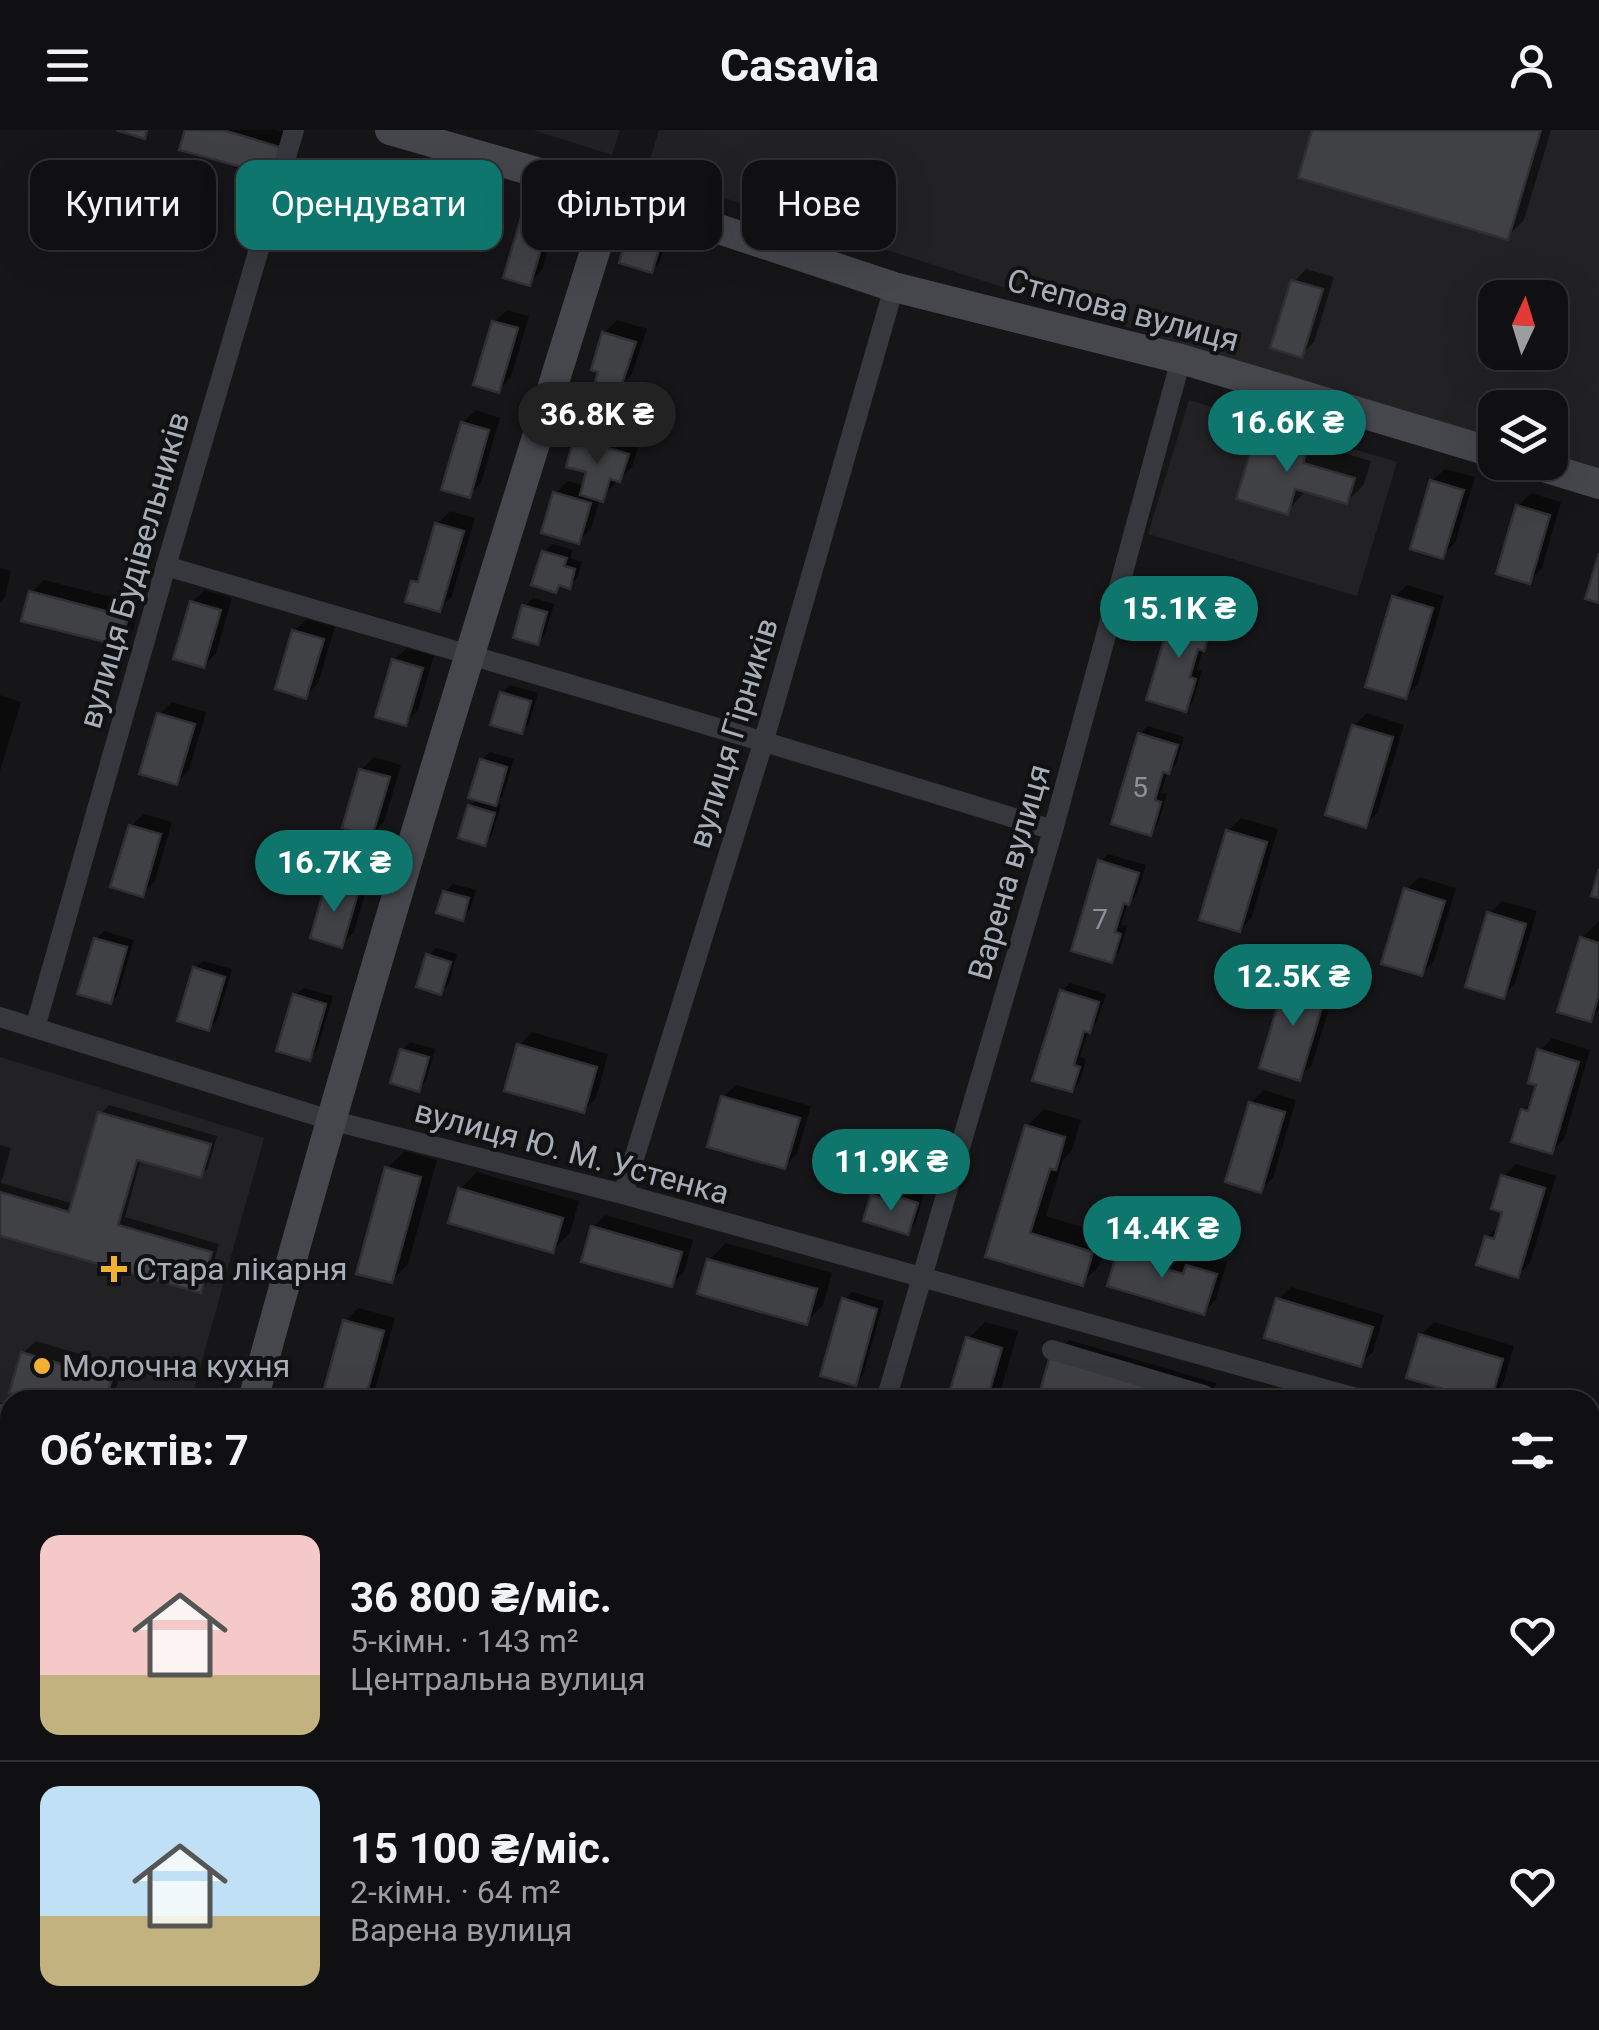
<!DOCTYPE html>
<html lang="uk">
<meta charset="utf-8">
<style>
:root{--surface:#101012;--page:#1e1e20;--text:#f1f3f6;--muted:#9c9d9f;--line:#303032;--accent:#0f766e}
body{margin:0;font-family:Roboto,sans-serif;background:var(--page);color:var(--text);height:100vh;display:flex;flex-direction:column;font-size:38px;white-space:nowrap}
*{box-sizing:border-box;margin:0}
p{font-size:32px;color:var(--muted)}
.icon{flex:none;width:55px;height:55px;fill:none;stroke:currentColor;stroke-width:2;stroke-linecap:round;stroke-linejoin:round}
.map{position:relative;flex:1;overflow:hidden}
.side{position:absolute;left:0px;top:1260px;width:1600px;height:640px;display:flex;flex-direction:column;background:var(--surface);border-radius:30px 30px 0 0;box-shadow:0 10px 40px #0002,0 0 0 2px var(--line)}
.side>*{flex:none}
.banner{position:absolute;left:30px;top:30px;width:1000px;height:90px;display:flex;gap:20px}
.needle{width:65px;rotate:4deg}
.buttons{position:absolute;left:1478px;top:150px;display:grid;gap:20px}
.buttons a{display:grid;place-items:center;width:90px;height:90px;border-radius:20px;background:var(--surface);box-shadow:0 10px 40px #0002,0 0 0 2px var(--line);font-size:50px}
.price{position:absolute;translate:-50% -85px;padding:0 22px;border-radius:35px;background:var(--accent);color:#fff;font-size:32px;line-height:65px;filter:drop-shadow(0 2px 5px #0008)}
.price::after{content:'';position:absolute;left:50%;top:60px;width:30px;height:22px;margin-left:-15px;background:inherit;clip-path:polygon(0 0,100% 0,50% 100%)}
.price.selected{background:#222;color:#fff}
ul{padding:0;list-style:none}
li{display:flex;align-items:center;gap:30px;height:250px;padding:0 40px}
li+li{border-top:2px solid var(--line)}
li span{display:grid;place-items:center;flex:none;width:280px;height:200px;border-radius:20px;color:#555}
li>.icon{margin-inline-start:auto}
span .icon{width:120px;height:120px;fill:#fffc;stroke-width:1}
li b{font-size:42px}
h2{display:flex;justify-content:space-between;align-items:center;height:120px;padding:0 40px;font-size:42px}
.pill{padding:0 35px;border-radius:20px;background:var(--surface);box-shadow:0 10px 40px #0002,0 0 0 2px var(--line);font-size:35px;line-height:90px}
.pill.selected{background:var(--accent);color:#fff}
header{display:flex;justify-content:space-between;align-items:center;height:130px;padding:0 40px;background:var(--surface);font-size:45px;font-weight:700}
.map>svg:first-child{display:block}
.built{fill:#222225;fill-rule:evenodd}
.shadow{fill:#0007}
.building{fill:#404145;stroke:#303034;stroke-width:2.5}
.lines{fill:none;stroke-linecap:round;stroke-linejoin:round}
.street{stroke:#37383d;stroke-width:20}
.secondary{stroke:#45474d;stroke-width:30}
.poi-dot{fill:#f2b134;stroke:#111113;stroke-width:4}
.labels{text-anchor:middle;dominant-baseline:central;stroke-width:8;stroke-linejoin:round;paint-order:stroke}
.number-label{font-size:28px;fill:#8e929b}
.street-label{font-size:32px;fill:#a8adb8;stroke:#111113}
.poi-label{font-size:32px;fill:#a8adb8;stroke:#111113;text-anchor:start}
</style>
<header><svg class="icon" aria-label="menu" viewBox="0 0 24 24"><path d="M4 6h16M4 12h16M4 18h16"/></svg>Casavia<svg class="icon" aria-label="person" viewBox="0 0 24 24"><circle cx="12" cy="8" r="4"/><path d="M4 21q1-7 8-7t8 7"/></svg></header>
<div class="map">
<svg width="1599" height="1900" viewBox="0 0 1599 1900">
<rect width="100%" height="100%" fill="#161618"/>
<!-- built -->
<g class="built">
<polygon points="533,0 620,0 612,25"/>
<path d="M659,0H1599V340L1550,326V278H1495V309L1203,221L646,43ZM1495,168H1550V222H1495Z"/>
<polygon points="1189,270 1397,332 1357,466 1148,404"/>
<polygon points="0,927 264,1008 191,1270 10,1270 10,1275 0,1272"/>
</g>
<!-- shadow -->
<g class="shadow">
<polygon points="187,0 276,0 294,5 274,44"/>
<polygon points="1314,0 1551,0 1524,90 1507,107"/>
<polygon points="537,70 561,77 542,140 529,153 525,82"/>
<polygon points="637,100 667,108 660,132 652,140 629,108"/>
<polygon points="1306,139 1334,147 1314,212 1301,225 1294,152"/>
<polygon points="507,180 529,186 511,247 499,260 494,192"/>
<polygon points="617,190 647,199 632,244 620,256 613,280 597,300 640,312 632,337 600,368 591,399 578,411 555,363 568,351 585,356 590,341 576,310 591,295 589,256 598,249 604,203"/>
<polygon points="476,280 500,288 481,353 469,365 463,293"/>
<polygon points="1289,283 1325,294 1319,316 1371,331 1364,354 1347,372 1306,360 1287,382 1257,307 1274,290 1280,292"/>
<polygon points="1445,339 1475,347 1455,413 1442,426 1432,351"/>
<polygon points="1531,363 1561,372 1542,438 1529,451 1518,376"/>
<polygon points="450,381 475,388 452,466 439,479 414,452 423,442 437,394"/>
<polygon points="552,414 573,420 570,428 582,432 577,448 569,456 562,454 556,460 544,422"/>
<polygon points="0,438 11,441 5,467 0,472"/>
<polygon points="44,450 139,474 133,501 120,513 31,463"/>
<polygon points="1407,455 1444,466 1418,554 1405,566 1394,468"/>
<polygon points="205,460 232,468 216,523 204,536 192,472"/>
<polygon points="533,468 554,474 545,505 537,513 525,476"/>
<polygon points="1183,473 1219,484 1211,510 1203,519 1197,539 1202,541 1193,572 1185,580 1175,481"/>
<polygon points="307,489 335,497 318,553 306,566 294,501"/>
<polygon points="407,518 434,526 418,580 405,593 394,530"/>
<polygon points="510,555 538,563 529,594 521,601 502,563"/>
<polygon points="0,565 21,572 0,641"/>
<polygon points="172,572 206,582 189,640 176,653 160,584"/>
<polygon points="1367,583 1404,595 1378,682 1365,695 1354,596"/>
<polygon points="1148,596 1184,607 1176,634 1167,643 1161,663 1167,664 1158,695 1150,703 1140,604"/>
<polygon points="490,622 514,629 503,666 495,673 501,675 492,705 484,713 470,676 478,669 482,630"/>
<polygon points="374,627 401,635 384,692 372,704 361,640"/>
<polygon points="144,684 172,692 155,751 142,764 131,696"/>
<polygon points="1241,688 1278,699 1252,787 1240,800 1228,701"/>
<polygon points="1108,724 1146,735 1137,764 1128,773 1121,795 1127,796 1119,822 1111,830 1100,732"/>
<polygon points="341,742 369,750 354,802 341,815 328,755"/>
<polygon points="1419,747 1456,758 1434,831 1422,843 1406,760"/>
<polygon points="453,754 476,760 470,780 462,788 445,762"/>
<polygon points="1502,771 1537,781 1515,853 1503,866 1490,783"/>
<polygon points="1599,791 1599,880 1590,889 1582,808"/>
<polygon points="104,801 134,810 118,864 110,872 96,809"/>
<polygon points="436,818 457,824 449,854 441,862 428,826"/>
<polygon points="203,831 232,839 217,890 209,898 195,838"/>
<polygon points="1301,837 1338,848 1312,935 1299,948 1288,849"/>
<polygon points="1070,853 1106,864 1097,892 1088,902 1080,927 1086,929 1080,952 1072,960 1062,861"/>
<polygon points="303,858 333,866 317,920 309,928 295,866"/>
<polygon points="532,902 608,924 596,968 583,981 520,915"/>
<polygon points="1552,908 1590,920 1564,1009 1551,1022 1523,980 1534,969 1539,954 1540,921"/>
<polygon points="410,912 435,919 426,951 418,959 402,920"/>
<polygon points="736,955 811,976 797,1024 784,1036 723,967"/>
<polygon points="1264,960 1296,970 1273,1048 1260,1060 1251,973"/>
<polygon points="109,975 217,1006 208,1038 200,1046 141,1029 125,1087 219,1114 208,1152 200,1160 0,1103 0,1015 11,1018 1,1053 74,1074 101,983"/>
<polygon points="1044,979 1081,990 1072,1020 1063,1030 1046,1086 1108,1105 1099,1136 1082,1153 988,1125 1027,996"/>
<polygon points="405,1021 437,1030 408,1134 391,1151 387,1038"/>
<polygon points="1516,1034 1556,1046 1530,1133 1518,1145 1487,1107 1500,1094 1505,1081 1503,1047"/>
<polygon points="477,1042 579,1071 570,1103 553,1120 460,1059"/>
<polygon points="881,1058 901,1064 906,1060 924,1065 915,1094 907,1102 873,1066"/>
<polygon points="605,1085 693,1110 684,1142 671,1154 593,1098"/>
<polygon points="1134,1104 1167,1114 1165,1123 1193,1132 1201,1124 1227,1132 1216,1169 1204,1182 1121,1117"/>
<polygon points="726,1113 832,1143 823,1175 806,1192 709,1130"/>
<polygon points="1291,1157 1384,1185 1373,1222 1360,1234 1278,1170"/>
<polygon points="852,1162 884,1171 863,1245 855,1253 844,1170"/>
<polygon points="358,1178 395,1188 372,1270 324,1270 345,1191"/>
<polygon points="985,1192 1018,1201 998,1270 950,1270 968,1209"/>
<polygon points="1434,1192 1514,1216 1502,1257 1489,1270 1421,1205"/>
<polygon points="1069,1210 1216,1253 1211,1270 1053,1270 1041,1266 1052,1228"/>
<polygon points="36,1211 123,1237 112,1270 42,1270 23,1223"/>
<polygon points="0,1423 10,1426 10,1451 0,1483"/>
<polygon points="232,1890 398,1890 395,1900 245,1900"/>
<polygon points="641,1890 676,1900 632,1900"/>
<polygon points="768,1890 818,1890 816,1900 765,1900"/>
<polygon points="1056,1890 1209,1890 1237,1898 1053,1900"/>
<polygon points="1260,1890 1304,1890 1301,1900 1258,1900"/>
<polygon points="447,1892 474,1900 439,1900"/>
</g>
<!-- building -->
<g class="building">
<polygon points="116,0 147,0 145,9"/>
<polygon points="185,0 223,0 283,18 274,46 179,20"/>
<polygon points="1312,0 1541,0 1508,110 1298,48"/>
<polygon points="523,81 550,89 530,156 503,148"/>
<polygon points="627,106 660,116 652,143 619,133"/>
<polygon points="1291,150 1323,159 1302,228 1270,218"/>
<polygon points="492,191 518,198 499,263 473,255"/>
<polygon points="602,202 636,212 620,260 595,252 598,242 591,240"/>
<polygon points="586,255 614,263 600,300 579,294 582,284 578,283"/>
<polygon points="461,292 489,300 470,368 441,360"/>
<polygon points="1270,299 1310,311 1303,333 1355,348 1347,374 1295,359 1288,385 1236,369 1255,306 1267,310"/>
<polygon points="574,308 629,324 620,352 610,349 603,372 580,365 586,342 566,337"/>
<polygon points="1430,350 1464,360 1443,429 1410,419"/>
<polygon points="553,362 591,373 579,414 541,403"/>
<polygon points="1516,375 1550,385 1530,454 1496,444"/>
<polygon points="435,393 464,401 440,482 405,472 411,451 418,452"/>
<polygon points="542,421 567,428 564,436 575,439 570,459 559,455 556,463 531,455"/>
<polygon points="1599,423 1599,473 1585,469"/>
<polygon points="29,461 128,487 121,516 21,491"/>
<polygon points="1392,466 1433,478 1406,569 1365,557"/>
<polygon points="190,471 221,480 204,538 173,529"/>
<polygon points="522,475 547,482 538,515 513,508"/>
<polygon points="1173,480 1213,492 1204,521 1198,519 1190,547 1196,549 1186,582 1146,570"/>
<polygon points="292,500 324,509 306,569 275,559"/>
<polygon points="392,529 423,538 406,596 375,587"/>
<polygon points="500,562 531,571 522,604 490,595"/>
<polygon points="157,583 195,594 177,655 139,644"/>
<polygon points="1352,595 1393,607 1366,698 1325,685"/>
<polygon points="1138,603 1178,615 1169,644 1163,642 1155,670 1161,672 1151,706 1111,694"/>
<polygon points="480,629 507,637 496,676 468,668"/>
<polygon points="359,639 390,647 372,707 342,698"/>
<polygon points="468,675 495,683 485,716 458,708"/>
<polygon points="129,695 161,704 143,767 110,757"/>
<polygon points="1226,700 1267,712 1240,802 1199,790"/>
<polygon points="1098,730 1139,743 1129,775 1124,773 1115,802 1121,804 1112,833 1071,821"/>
<polygon points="1599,739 1599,768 1591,766"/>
<polygon points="326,753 358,763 342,818 310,808"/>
<polygon points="1404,758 1445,771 1422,846 1381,834"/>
<polygon points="443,761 469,768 463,791 436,783"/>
<polygon points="1487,782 1526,794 1504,869 1465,857"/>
<polygon points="1580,807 1599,813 1599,864 1591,892 1557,882"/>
<polygon points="94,808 127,817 111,874 77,864"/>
<polygon points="426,824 451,832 441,865 416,857"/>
<polygon points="193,837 225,847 209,901 177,891"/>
<polygon points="1286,848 1327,860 1300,951 1259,938"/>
<polygon points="1060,860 1099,872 1090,903 1084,901 1074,935 1080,937 1072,962 1032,951"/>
<polygon points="293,864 326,874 310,931 276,921"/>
<polygon points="517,914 597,937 584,983 504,961"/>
<polygon points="400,919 429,927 419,962 390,953"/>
<polygon points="1537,919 1579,932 1552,1024 1511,1012 1521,979 1528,981 1536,955 1528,953"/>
<polygon points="721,966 800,988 785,1039 707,1017"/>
<polygon points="1249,972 1285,982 1261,1063 1225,1052"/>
<polygon points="98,982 211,1014 201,1048 137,1030 118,1095 212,1122 201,1163 0,1106 0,1062 69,1082"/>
<polygon points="1025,995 1065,1007 1056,1040 1050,1039 1030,1103 1093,1122 1083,1156 985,1127"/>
<polygon points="385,1037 421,1047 392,1153 356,1144"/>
<polygon points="1501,1045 1545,1058 1518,1148 1476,1135 1485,1106 1494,1109 1502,1082 1491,1079"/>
<polygon points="458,1058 563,1088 553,1123 448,1093"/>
<polygon points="871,1065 894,1072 896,1066 918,1073 908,1105 863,1091"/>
<polygon points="591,1096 682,1122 672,1157 581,1132"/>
<polygon points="1119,1116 1156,1127 1154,1135 1183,1144 1186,1135 1217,1144 1204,1185 1107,1156"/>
<polygon points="707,1129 817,1159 807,1195 697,1164"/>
<polygon points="842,1168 877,1179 856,1256 820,1246"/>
<polygon points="1276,1168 1373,1197 1361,1237 1264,1208"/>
<polygon points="343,1190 384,1201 365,1270 321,1270"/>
<polygon points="1419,1204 1503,1229 1491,1270 1480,1270 1406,1248"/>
<polygon points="966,1207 1002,1218 987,1270 947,1270"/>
<polygon points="21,1222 112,1249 105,1270 34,1270 9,1263"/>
<polygon points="1050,1226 1200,1270 1038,1268"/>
<polygon points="10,1753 10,1841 0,1838 0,1788"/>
<polygon points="229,1890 367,1890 386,1895 384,1900 236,1900 227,1898"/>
<polygon points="765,1890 808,1890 805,1900 763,1900"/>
<polygon points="1053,1890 1135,1890 1169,1900 1051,1900"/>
<polygon points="1258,1890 1297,1890 1294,1900 1255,1900"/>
</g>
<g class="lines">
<!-- street -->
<g class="street">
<path d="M166,436C462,523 758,608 1053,700"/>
<polyline points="0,887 330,990 623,1064 1363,1270"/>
<polyline points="35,898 166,436 294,0"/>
<polyline points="623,1064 764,610 894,157"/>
<polyline points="1052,1220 1204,1265"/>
<polyline points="886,1270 1053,700 1181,229"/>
<polyline points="0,1284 10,1287"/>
<polyline points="1590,1339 1599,1342"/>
<polyline points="0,1879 10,1882"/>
<polyline points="37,1890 71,1900"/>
<polyline points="713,1900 715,1890"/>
</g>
<!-- secondary -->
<g class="secondary">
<polyline points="390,0 613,64 894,157 1181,229 1495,323"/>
<polyline points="1527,332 1599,354"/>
<path d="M253,1270C363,865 487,465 613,64"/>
<polyline points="73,1900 76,1890"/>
<polyline points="1330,1900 1333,1890"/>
</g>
</g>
<!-- markers -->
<g class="poi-dot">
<path d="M109 1124h10v10h10v10h-10v10h-10v-10h-10v-10h10z"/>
<circle cx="42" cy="1236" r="10"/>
</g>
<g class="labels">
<!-- number labels -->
<g class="number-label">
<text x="1140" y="657">5</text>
<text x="1100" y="789">7</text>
</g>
<!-- street labels -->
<g class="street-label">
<text transform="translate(1123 180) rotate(15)">Степова вулиця</text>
<text transform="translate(134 440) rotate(-74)">вулиця Будівельників</text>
<text transform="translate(733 603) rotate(-73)">вулиця Гірників</text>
<text transform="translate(1009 742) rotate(-74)">Варена вулиця</text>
<text transform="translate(572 1022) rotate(15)">вулиця Ю. М. Устенка</text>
</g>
<!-- poi labels -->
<g class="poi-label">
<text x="136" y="1139">Стара лікарня</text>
<text x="62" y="1236">Молочна кухня</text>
</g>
</g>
</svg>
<div class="buttons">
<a><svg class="needle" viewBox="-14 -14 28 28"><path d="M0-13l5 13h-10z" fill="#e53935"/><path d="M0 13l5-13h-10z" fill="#9c9d9f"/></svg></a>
<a><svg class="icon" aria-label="layers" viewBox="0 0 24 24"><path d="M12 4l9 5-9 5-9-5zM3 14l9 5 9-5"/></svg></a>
</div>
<b class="price selected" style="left:597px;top:337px">36.8K ₴</b>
<b class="price" style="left:1287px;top:345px">16.6K ₴</b>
<b class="price" style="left:1179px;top:531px">15.1K ₴</b>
<b class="price" style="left:334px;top:785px">16.7K ₴</b>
<b class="price" style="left:1293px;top:899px">12.5K ₴</b>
<b class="price" style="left:891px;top:1084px">11.9K ₴</b>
<b class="price" style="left:1162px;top:1151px">14.4K ₴</b>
<div class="banner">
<a class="pill">Купити</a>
<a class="pill selected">Орендувати</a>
<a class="pill">Фільтри</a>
<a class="pill">Нове</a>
</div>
<section class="side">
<h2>Об’єктів: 7<svg class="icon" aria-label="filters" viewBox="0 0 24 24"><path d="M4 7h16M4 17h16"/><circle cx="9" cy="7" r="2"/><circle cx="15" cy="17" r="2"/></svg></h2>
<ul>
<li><span style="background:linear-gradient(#f6c9c9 70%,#c2b280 0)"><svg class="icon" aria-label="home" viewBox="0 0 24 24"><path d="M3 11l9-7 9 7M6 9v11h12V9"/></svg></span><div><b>36 800 ₴/міс.</b><p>5-кімн. · 143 m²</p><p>Центральна вулиця</p></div><svg class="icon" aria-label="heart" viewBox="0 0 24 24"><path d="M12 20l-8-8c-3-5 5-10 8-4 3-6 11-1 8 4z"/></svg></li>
<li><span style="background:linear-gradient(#bfe0f5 65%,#c2b280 0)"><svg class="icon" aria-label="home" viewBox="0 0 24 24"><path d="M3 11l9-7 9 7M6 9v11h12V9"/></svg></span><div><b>15 100 ₴/міс.</b><p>2-кімн. · 64 m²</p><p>Варена вулиця</p></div><svg class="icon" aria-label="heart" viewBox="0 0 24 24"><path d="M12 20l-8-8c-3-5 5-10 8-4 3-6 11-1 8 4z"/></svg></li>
</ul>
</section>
</div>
